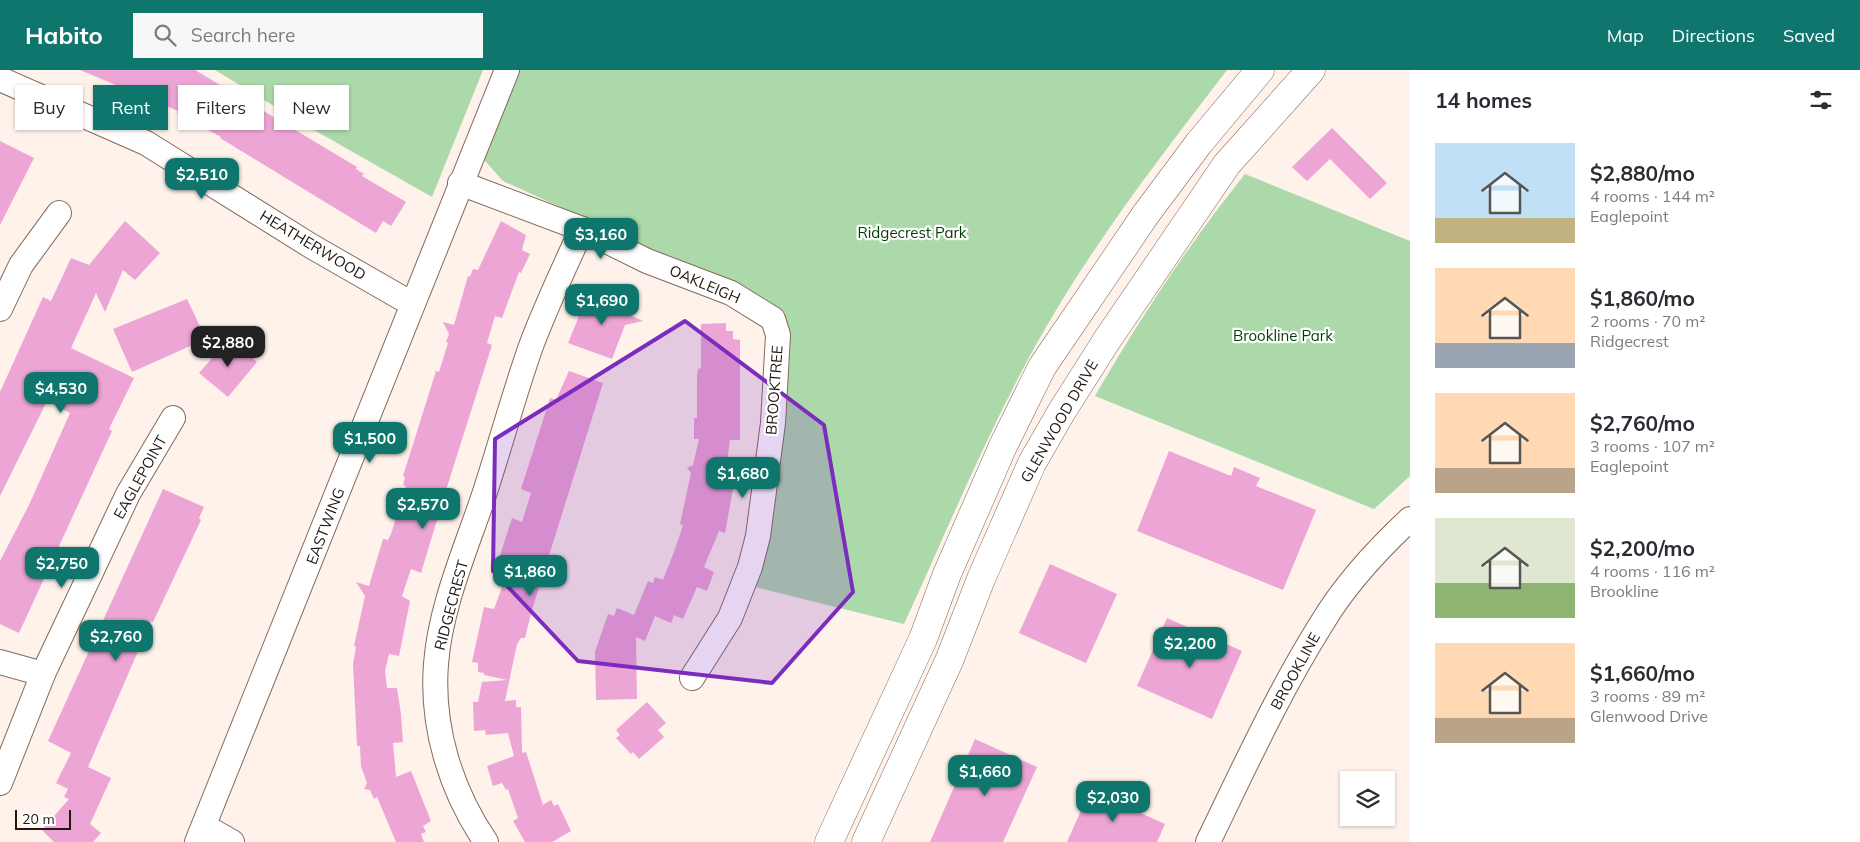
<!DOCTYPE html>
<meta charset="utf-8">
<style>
:root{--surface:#fff;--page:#f7f7f7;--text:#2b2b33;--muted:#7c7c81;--accent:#0f766e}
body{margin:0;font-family:Mulish,sans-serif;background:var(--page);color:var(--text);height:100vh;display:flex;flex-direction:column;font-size:19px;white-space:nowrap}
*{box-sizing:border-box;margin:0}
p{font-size:16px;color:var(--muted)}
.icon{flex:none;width:28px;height:28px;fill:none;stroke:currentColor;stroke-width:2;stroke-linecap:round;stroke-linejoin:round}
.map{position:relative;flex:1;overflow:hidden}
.sheet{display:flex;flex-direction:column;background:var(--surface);width:450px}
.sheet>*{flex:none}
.guide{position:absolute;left:15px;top:15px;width:475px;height:45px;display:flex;gap:10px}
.tools{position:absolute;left:1340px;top:701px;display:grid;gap:10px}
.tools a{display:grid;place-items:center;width:55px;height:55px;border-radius:0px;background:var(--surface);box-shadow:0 1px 4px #0004;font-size:25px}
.scale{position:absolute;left:15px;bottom:12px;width:56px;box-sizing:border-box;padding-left:5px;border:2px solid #221811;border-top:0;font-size:14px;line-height:18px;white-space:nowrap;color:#221811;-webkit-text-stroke:4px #fff;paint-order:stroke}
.price{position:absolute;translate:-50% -42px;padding:0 11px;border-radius:10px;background:var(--accent);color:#fff;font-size:16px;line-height:32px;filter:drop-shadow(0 1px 2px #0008)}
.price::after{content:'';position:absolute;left:50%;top:30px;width:15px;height:11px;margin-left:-8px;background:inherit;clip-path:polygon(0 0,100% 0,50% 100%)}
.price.selected{background:#222;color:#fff}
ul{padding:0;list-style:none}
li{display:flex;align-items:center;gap:15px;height:125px;padding:0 25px}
li span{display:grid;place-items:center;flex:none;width:140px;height:100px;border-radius:0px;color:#555}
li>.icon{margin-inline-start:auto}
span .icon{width:60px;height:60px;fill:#fffc;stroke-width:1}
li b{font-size:21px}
h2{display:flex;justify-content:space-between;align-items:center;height:60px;padding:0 25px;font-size:21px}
.chip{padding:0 18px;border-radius:0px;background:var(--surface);box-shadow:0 1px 4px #0004;font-size:18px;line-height:45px}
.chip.selected{background:var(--accent);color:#fff}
header{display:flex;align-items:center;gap:30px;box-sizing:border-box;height:70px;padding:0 25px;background:var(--accent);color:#fff}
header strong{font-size:24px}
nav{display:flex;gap:28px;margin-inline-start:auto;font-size:18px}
.search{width:350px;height:45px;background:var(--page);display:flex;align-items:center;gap:12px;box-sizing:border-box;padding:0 18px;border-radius:0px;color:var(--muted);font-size:19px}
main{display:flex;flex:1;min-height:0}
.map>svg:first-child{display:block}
.green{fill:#acd9aa}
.building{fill:#eca5d4}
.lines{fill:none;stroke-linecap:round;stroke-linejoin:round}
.minor-casing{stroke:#846a5a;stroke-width:26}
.major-casing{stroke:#846a5a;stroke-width:29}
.minor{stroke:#fff;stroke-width:24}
.major{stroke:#fff;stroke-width:28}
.marked{fill:#7b2cbf;fill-opacity:0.2;stroke:#7b2cbf;stroke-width:4;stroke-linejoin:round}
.labels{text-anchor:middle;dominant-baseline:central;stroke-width:4.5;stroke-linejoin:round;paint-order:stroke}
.park-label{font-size:15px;fill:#003e03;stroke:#fff}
.street-label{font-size:15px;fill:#221811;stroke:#fff}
</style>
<header>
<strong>Habito</strong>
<div class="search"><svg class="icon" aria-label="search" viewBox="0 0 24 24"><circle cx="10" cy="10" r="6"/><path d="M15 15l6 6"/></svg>Search here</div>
<nav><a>Map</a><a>Directions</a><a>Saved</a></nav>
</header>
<main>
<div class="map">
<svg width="1410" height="772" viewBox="0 0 1410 772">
<rect width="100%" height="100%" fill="#fef2ea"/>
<!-- green -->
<g class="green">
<polygon points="215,0 483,0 432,127 300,52"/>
<path d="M513,0H1227C1168,77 1108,154 1058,237C997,337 953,448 904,554L739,513L766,368L767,236L750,221L723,216L591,151L503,111L479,84Z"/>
<path d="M1245,104L1410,171V406L1374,439L1095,326C1140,248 1189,174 1245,104Z"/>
</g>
<!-- building -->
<g class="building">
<polygon points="80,0 195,0 357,97 356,99 364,104 362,106 406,132 391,156 383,151 376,163 220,68 221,67 177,43 178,41"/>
<polygon points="1332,58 1387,113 1370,129 1330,89 1307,111 1292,97"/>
<polygon points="0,71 34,88 0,155"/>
<polygon points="125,151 160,183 135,210 123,200 105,242 96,223 71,278 134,308 109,359 112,361 19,563 0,554 0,491 29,435 70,343 47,331 0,426 0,322 43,227 51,231 71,188 89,195"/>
<polygon points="501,151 526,165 522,180 530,184 521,203 519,202 502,248 495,246 487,273 492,275 446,420 438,418 429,447 437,450 421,503 411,499 402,526 410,531 399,586 389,584 385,601 387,618 397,618 401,644 403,672 393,673 396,707 411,701 431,751 423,756 426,762 421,764 424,772 396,772 377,727 374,729 370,720 364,719 367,713 361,696 360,676 357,676 353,594 356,577 354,576 365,526 356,512 369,516 383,469 388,470 391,464 406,416 403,415 405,407 403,406 436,301 439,302 448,273 446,272 449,264 443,252 454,255 468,206 470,207 473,199 478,200"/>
<polygon points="601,223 630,236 628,244 643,251 625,255 612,289 568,273 584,234 595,238"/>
<polygon points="187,229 206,269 132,302 113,259"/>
<polygon points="726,253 726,261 733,261 733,269 740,270 740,370 730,370 725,406 735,408 725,463 719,461 704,497 714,502 707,521 697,517 683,549 674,545 671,553 655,546 645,571 636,567 637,629 596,630 595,582 608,544 614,546 617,538 634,545 648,511 653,513 655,507 663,510 675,479 683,455 680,454 691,403 687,398 693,395 699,369 694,369 694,348 697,348 697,307 698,299 701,298 701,254"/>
<polygon points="227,271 234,276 236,274 239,276 257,292 228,327 199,303"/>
<polygon points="569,301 603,313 532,540 525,568 521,568 517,574 505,631 516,630 516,637 521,637 522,683 526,682 543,735 551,730 554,736 558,734 571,761 552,772 525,772 513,751 518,748 508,719 506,720 502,713 493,716 487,696 514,686 508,663 486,665 485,660 474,661 473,632 478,632 482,612 507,610 484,605 484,603 478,602 478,593 472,592 484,537 494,539 506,506 495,501 512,448 522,452 531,423 521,419 550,328 556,330"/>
<polygon points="1169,381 1231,406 1234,397 1260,408 1256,416 1316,440 1283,520 1137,461"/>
<polygon points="163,419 204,437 199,448 201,450 153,552 151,551 88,697 111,708 90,754 101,763 93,772 54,772 42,760 69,729 64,727 68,719 56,713 71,683 48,671"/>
<polygon points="1050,494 1117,524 1086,593 1019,563"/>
<polygon points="1167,548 1242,581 1212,649 1137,616"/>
<polygon points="647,632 666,653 658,660 664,667 639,689 633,682 631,684 616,668 620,665 616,660"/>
<polygon points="975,669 1037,697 1003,772 930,772"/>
<polygon points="1090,720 1165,754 1157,772 1067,772"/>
</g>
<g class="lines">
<defs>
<g id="minor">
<polyline points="0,9 146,73 311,176 412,234"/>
<polyline points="460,113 582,159 647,191 731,223 773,249 778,265 773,353 758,466 750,497 730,548 692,608"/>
<polyline points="0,239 21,195 59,143"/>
<polyline points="0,592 43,604"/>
<polyline points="0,713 43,604 128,424 173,348"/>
<polyline points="204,756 232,772"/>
<polyline points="197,772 507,0"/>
<path d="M486,772C451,721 431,657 436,594C440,539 464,483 482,431C499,380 513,327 531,276C546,236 564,198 582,159"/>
<path d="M1208,772C1244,698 1278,623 1322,553C1344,516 1379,478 1410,449"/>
</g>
<g id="major">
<polyline points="829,772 923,569 947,504 1003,376 1042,297 1146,144 1199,73 1260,0"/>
<polyline points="866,772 949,591 981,509 1032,393 1062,341 1107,270 1227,94 1311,0"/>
</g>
</defs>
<!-- minor casing -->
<use href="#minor" class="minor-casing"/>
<!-- major casing -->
<use href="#major" class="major-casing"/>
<!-- minor -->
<use href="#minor" class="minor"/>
<!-- major -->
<use href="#major" class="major"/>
</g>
<!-- marked area -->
<path class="marked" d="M685,251L824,355L853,522L772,613L578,591L493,501L495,369Z"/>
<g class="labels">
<!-- park labels -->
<g class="park-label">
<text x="912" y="162">Ridgecrest Park</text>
<text x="1283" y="265">Brookline Park</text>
</g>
<!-- street labels -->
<g class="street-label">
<text transform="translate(313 175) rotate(31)">HEATHERWOOD</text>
<text transform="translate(705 214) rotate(23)">OAKLEIGH</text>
<text transform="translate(774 320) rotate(-86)">BROOKTREE</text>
<text transform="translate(1059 351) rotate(-60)">GLENWOOD DRIVE</text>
<text transform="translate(140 407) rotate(-61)">EAGLEPOINT</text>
<text transform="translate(325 456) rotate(-69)">EASTWING</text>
<text transform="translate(451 535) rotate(-75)">RIDGECREST</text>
<text transform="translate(1295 601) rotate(-61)">BROOKLINE</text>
</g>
</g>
</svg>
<div class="tools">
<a><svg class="icon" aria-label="layers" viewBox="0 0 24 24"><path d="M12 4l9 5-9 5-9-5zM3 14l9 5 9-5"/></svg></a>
</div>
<div class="scale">20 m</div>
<b class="price" style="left:202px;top:130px">$2,510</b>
<b class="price" style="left:601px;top:190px">$3,160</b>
<b class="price" style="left:602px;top:256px">$1,690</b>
<b class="price selected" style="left:228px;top:298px">$2,880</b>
<b class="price" style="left:61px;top:344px">$4,530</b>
<b class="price" style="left:370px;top:394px">$1,500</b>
<b class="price" style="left:743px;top:429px">$1,680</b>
<b class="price" style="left:423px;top:460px">$2,570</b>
<b class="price" style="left:62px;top:519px">$2,750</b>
<b class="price" style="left:530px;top:527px">$1,860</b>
<b class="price" style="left:116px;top:592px">$2,760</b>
<b class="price" style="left:1190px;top:599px">$2,200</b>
<b class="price" style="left:985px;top:727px">$1,660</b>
<b class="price" style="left:1113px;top:753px">$2,030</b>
<div class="guide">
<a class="chip">Buy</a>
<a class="chip selected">Rent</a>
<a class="chip">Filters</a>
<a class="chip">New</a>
</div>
</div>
<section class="sheet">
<h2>14 homes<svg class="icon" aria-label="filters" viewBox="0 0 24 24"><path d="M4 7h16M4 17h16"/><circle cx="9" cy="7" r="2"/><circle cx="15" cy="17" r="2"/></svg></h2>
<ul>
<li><span style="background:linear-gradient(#bfe0f5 75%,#c2b280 0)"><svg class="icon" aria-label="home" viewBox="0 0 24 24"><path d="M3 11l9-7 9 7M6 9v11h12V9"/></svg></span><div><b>$2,880/mo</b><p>4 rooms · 144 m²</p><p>Eaglepoint</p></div></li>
<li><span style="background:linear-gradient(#ffd9b3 75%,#9aa5b1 0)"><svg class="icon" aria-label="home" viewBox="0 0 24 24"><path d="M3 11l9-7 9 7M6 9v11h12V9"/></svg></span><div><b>$1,860/mo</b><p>2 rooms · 70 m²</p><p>Ridgecrest</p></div></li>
<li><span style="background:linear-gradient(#ffd9b3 75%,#b9a48a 0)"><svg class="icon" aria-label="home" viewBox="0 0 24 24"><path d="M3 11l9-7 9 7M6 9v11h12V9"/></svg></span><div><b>$2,760/mo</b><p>3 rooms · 107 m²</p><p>Eaglepoint</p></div></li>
<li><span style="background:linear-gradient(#dfe7d0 65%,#8fb573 0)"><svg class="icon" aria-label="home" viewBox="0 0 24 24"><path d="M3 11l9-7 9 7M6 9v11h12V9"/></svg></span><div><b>$2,200/mo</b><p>4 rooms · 116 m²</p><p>Brookline</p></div></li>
<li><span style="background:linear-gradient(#ffd9b3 75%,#b9a48a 0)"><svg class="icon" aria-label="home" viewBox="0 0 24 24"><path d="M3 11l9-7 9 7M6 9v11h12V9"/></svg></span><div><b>$1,660/mo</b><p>3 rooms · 89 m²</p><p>Glenwood Drive</p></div></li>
</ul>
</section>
</main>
